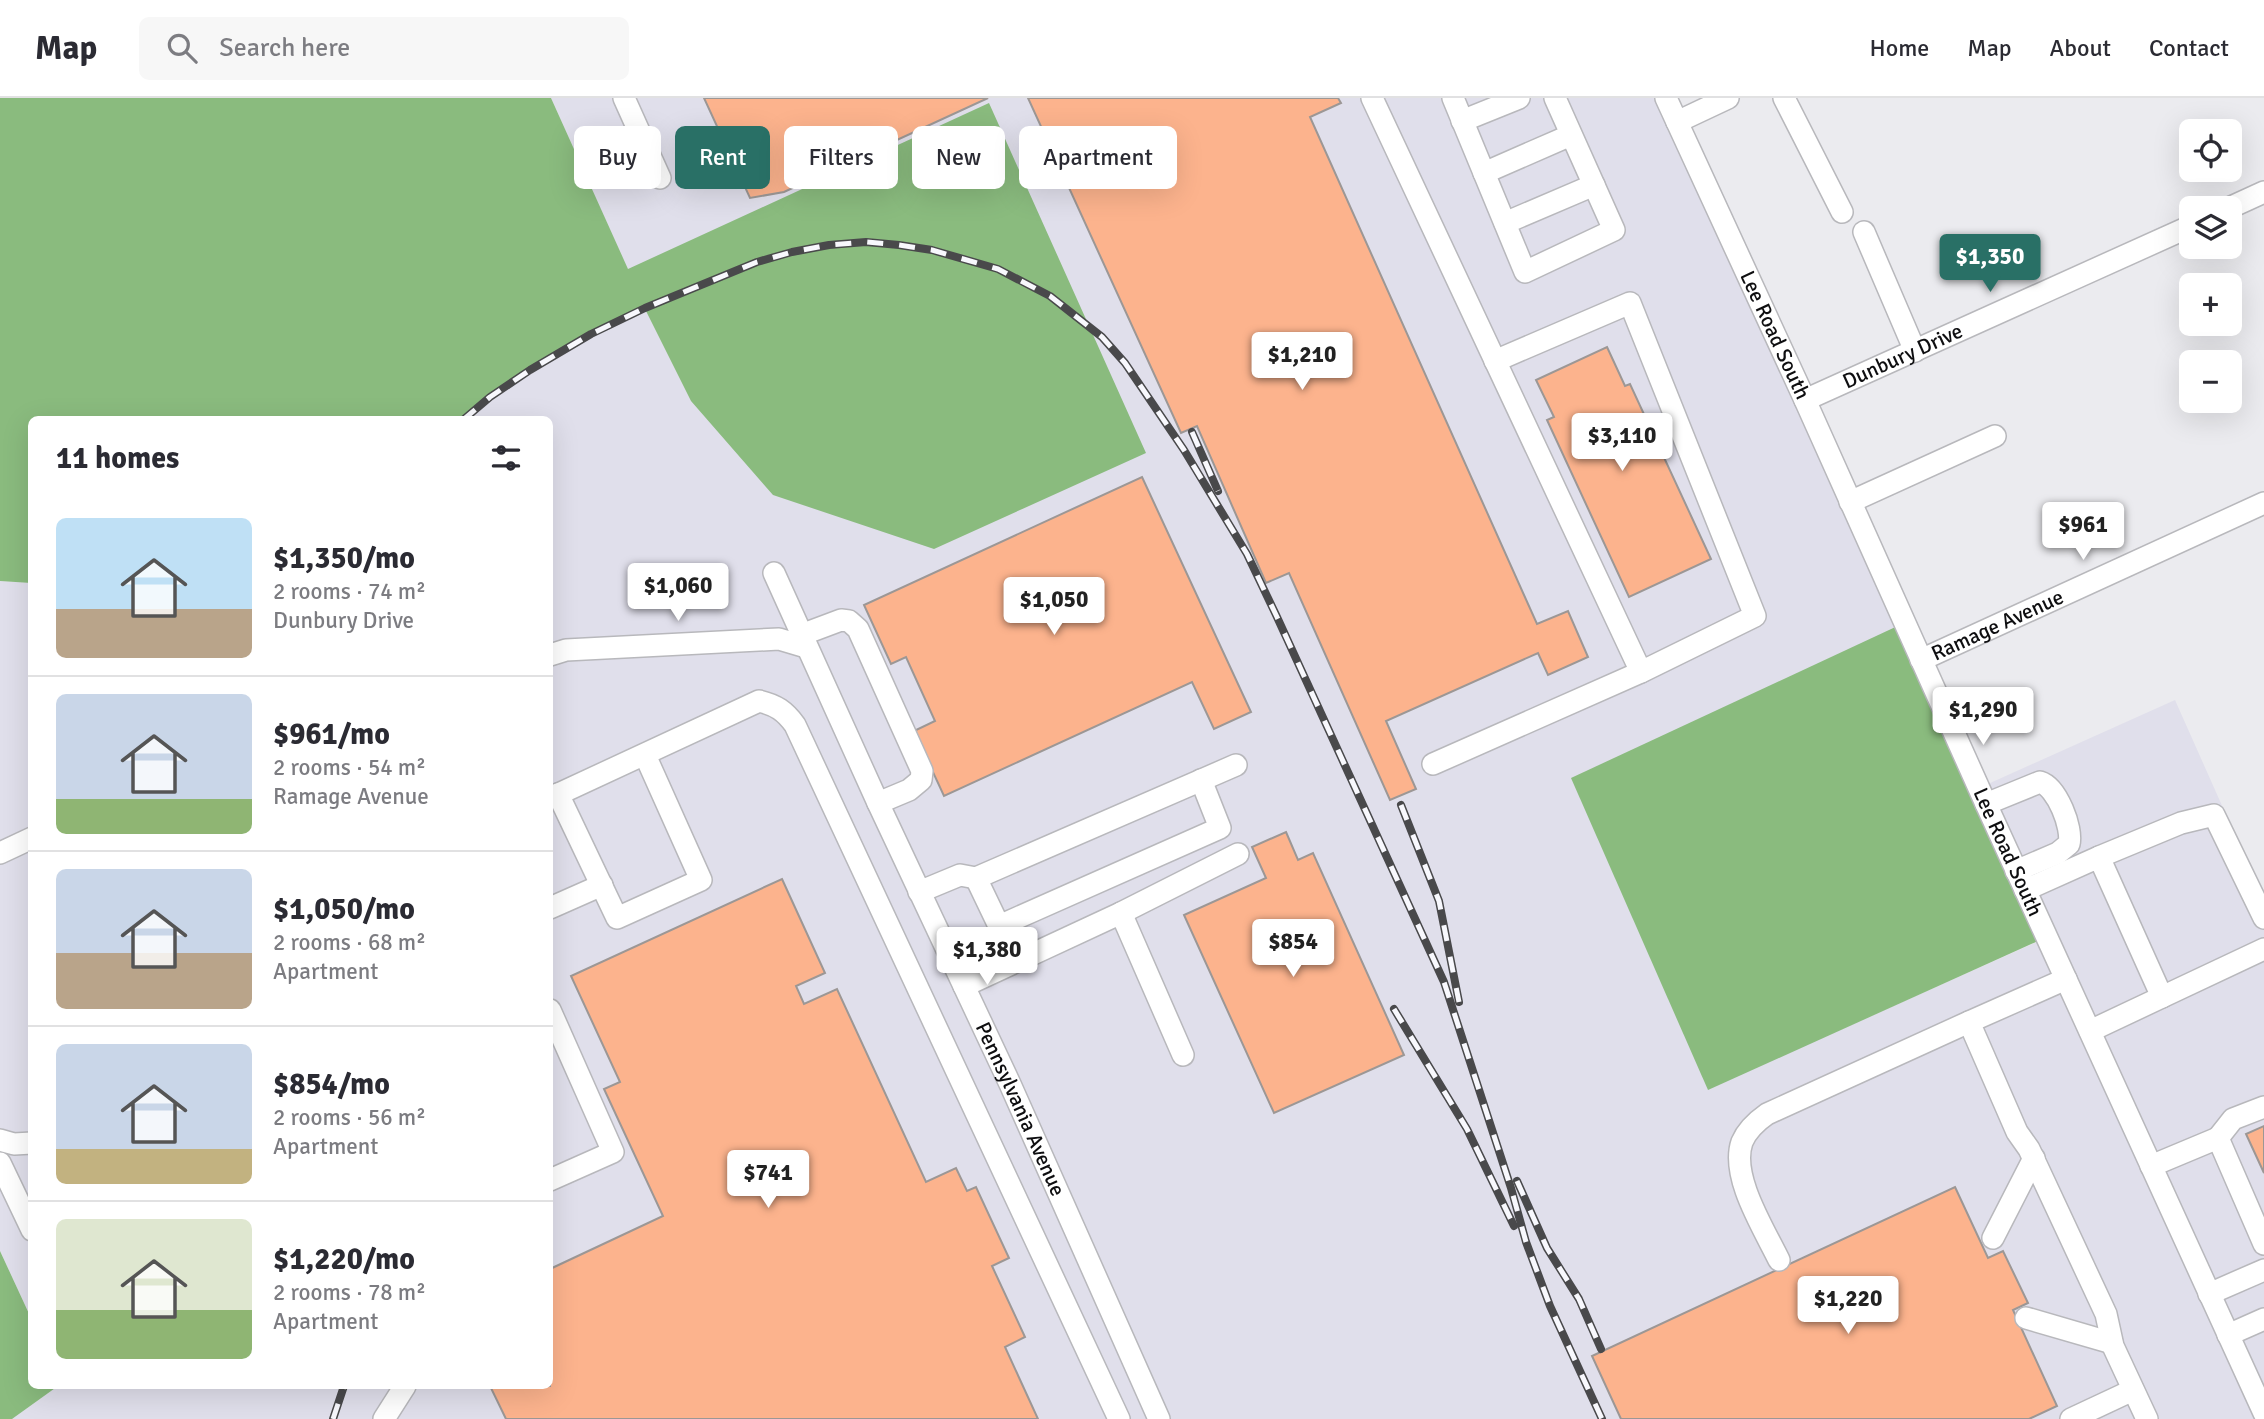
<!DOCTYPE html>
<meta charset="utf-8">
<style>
:root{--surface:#fff;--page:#f7f7f7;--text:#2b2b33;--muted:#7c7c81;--line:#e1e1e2;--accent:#297066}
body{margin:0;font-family:Signika,sans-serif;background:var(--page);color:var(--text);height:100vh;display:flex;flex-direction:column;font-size:26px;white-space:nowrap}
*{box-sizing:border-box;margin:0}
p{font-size:23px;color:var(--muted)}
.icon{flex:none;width:38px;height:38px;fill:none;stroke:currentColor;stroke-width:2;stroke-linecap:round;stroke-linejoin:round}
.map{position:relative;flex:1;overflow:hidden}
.drawer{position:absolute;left:28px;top:318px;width:525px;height:973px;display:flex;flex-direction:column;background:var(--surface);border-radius:10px;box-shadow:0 7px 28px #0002}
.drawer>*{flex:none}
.guide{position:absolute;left:574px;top:28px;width:665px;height:63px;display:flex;gap:14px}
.controls{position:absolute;left:2179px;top:21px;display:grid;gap:14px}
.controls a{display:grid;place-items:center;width:63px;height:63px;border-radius:10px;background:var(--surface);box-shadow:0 7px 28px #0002;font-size:35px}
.price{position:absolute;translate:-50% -60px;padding:0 16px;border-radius:7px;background:#fff;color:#222;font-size:23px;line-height:46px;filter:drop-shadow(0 2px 4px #0008)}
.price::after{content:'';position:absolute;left:50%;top:42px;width:21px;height:16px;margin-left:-10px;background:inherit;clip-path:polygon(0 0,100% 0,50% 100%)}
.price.active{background:var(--accent);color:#fff}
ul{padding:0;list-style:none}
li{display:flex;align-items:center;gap:21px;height:175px;padding:0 28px}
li+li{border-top:2px solid var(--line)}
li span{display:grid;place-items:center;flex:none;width:196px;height:140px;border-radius:10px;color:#555}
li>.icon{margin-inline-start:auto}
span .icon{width:84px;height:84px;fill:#fffc;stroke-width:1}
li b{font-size:30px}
h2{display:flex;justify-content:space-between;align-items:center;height:84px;padding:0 28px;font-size:30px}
.chip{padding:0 24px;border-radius:10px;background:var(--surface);box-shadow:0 7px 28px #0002;font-size:24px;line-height:63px}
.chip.active{background:var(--accent);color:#fff}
header{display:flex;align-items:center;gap:42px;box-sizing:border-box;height:98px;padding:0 35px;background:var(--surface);border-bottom:2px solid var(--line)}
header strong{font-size:33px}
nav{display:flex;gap:38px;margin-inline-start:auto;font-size:24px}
.search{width:490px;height:63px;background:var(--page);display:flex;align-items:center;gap:18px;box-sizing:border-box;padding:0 24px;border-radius:10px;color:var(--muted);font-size:26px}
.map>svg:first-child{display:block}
.built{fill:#e0dfeb}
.forest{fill:#8abb7e}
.building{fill:#fcb38d;stroke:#9c9795;stroke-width:2}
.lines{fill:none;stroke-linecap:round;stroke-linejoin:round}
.minor-casing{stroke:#b8b8bc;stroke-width:24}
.minor{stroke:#fff;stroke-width:21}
.rail-casing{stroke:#49494b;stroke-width:8}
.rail{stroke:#f8f8fd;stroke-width:5;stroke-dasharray:16;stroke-linecap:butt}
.labels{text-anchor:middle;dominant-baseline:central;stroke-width:5;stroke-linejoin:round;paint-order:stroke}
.street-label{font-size:21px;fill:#0e0e10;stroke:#f8f8fd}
</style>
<header>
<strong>Map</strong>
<div class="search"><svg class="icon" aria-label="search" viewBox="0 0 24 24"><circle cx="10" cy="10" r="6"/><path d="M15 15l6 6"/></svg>Search here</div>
<nav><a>Home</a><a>Map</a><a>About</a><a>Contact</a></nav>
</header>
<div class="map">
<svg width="2264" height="1321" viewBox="0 0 2264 1321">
<rect width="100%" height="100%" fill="#ebebef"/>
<!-- built -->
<g class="built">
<polygon points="551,0 1666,0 1904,525 1707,991 2046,840 1979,690 2175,602 2264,802 2264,1321 12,1321 58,1288 550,1288 550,322 463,322 490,299 530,272 591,236 645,210"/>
<polygon points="0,483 32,485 31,1220 0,1153"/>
</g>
<!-- forest -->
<g class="forest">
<path d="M0,0H551L628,171L989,5L1146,355L934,451L773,397L691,303L645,211C580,241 518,275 463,322H32L31,485L0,483Z"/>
<polygon points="1904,525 2047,839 1708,992 1571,680"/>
<polygon points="0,1153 31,1220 32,1288 58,1288 12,1321 0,1321"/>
</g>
<!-- building -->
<g class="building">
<polygon points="704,0 988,0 784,94 750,100"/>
<polygon points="1028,0 1338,0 1341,5 1310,19 1537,526 1568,513 1588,559 1548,577 1538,555 1386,623 1416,691 1390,702 1289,475 1266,485 1197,328 1181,335"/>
<polygon points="1607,249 1625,288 1630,286 1711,461 1629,499 1547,322 1554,319 1536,282"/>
<polygon points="1142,379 1251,614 1214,631 1192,584 944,698 914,633 935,623 906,559 891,566 864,507"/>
<polygon points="1286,734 1298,762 1313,755 1404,957 1274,1015 1184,817 1266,780 1252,749"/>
<polygon points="782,781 825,875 796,888 804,906 837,891 926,1084 956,1070 967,1093 976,1089 1009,1160 992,1168 1025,1239 1005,1249 1038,1321 506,1321 490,1288 550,1288 550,1171 663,1118 604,991 620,984 571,878"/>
<polygon points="2264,1028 2264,1075 2246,1036"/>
<polygon points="1955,1089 1988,1160 2003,1153 2028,1205 2013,1212 2057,1308 2029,1321 1621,1321 1592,1258"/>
</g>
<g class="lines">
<defs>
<g id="minor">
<polyline points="624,0 660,80"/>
<polyline points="1372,0 1641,574"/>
<polyline points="1453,0 1525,174 1614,132 1555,0"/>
<path id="s1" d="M1666,0L1805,302L1986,706L2264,1315"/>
<polyline points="1784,0 1842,114"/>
<polyline points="1462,23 1519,0"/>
<polyline points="1677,24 1728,0"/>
<polyline points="1484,75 1571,37"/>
<polyline points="2229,110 2264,94"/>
<polyline points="1505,125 1594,87"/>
<polyline points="1864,134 1915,253"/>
<path id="s2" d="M1805,302L2191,128"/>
<polyline points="1850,404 1995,338"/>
<path id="s3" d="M774,475L878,705L1010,986L1159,1321"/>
<polyline points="801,537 841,522 849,523 858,531 922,673 921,682 909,692 878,705"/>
<polyline points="550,557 566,552 779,541 806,549"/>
<path id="s4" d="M1921,562L2264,405"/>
<polyline points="1433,666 1641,574 1755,518 1630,205 1495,263"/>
<polyline points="558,696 617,820 701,782 645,657"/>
<path d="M550,700L759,603C776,607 785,613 795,627L1119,1321"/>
<path d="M1986,706L2040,684C2057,689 2073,730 2069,746L2058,755L2016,773"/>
<polyline points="0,755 32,740"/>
<polyline points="2099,759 2181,725 2214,717 2264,820"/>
<polyline points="976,780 999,828 1220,730 1201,682"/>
<polyline points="2025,792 2099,759 2162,899 2090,933"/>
<polyline points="919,794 960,777 976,780 1236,667"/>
<polyline points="550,810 602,787"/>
<polyline points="1121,815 1238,756"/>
<polyline points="2066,881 1969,924 2017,1034 2029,1051 2106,1216 2113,1248 2147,1321"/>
<polyline points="964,888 1121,815 1183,957"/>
<polyline points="2162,899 2264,851"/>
<polyline points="550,912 613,1054 550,1082"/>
<polyline points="2218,1040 2233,1021 2264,1009"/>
<polyline points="0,1042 14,1046 32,1045"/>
<polyline points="0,1065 32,1132"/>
<polyline points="2151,1068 2218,1040 2264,1146"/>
<polyline points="1993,1140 2034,1060"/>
<path d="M1779,1162C1764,1131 1730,1078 1742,1044C1747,1032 1757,1023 1767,1016L1969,924"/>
<polyline points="2209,1196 2264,1172"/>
<polyline points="2026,1220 2112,1245"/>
<polyline points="2228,1237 2264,1221"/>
<polyline points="384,1321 405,1288"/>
<polyline points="2071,1321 2133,1292"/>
</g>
</defs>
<!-- minor casing -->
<use href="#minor" class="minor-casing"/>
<!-- minor -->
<use href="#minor" class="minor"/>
<defs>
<g id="rail">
<polyline points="463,322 490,299 530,272 591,236 645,210 757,164 792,154 829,147 866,144 899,147 932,152 998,171 1050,198 1102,239 1125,265 1184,352 1247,456 1277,519 1444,884 1511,1090 1526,1144 1550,1208 1602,1321"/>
<polyline points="1192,334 1218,393"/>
<polyline points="1401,707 1439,803 1459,904"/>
<polyline points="1394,911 1467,1031 1514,1128"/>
<polyline points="1517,1083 1547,1150 1579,1201 1601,1251"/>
<polyline points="333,1321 344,1288"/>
</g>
</defs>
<!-- rail casing -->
<use href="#rail" class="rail-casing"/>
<!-- rail -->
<use href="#rail" class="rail"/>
</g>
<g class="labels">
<!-- street labels -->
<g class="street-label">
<text stroke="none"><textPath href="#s1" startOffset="261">Lee Road South</textPath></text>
<text stroke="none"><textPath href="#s2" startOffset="107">Dunbury Drive</textPath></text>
<text stroke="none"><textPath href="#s4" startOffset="84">Ramage Avenue</textPath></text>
<text stroke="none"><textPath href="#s1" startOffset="828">Lee Road South</textPath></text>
<text stroke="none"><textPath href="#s3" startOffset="590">Pennsylvania Avenue</textPath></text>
</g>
</g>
</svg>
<div class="controls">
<a><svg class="icon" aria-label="locate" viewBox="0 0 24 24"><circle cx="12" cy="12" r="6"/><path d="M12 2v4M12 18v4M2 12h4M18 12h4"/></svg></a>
<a><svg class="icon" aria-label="layers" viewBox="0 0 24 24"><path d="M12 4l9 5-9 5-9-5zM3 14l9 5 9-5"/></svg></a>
<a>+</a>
<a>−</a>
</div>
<b class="price active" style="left:1990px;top:196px">$1,350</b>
<b class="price" style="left:1302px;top:294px">$1,210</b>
<b class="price" style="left:1622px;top:375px">$3,110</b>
<b class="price" style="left:2083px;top:464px">$961</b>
<b class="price" style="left:678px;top:525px">$1,060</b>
<b class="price" style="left:1054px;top:539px">$1,050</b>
<b class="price" style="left:1983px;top:649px">$1,290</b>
<b class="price" style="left:1293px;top:881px">$854</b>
<b class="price" style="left:987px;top:889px">$1,380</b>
<b class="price" style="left:768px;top:1112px">$741</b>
<b class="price" style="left:1848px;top:1238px">$1,220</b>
<div class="guide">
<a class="chip">Buy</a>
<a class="chip active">Rent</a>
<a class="chip">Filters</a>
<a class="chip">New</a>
<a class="chip">Apartment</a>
</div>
<section class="drawer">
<h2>11 homes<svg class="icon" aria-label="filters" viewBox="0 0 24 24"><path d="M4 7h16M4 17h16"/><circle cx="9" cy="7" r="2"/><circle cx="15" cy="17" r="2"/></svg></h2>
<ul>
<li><span style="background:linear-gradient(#bfe0f5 65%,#b9a48a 0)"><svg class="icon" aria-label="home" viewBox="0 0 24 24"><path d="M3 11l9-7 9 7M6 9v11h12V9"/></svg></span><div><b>$1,350/mo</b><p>2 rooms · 74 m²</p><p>Dunbury Drive</p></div></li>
<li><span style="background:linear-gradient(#c9d6e8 75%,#8fb573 0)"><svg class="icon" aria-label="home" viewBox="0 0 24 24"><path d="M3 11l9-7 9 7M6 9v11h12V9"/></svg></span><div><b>$961/mo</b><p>2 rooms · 54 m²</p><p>Ramage Avenue</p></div></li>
<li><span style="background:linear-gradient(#c9d6e8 60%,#b9a48a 0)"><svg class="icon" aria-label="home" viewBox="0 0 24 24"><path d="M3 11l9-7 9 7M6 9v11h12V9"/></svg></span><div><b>$1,050/mo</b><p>2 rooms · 68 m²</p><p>Apartment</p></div></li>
<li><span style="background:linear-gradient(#c9d6e8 75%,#c2b280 0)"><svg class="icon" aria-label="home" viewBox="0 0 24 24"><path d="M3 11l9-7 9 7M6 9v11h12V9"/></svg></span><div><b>$854/mo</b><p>2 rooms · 56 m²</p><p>Apartment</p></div></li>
<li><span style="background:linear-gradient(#dfe7d0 65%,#8fb573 0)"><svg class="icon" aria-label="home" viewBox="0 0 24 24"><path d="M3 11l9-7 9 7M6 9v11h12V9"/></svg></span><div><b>$1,220/mo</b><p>2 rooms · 78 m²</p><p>Apartment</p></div></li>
</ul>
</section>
</div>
